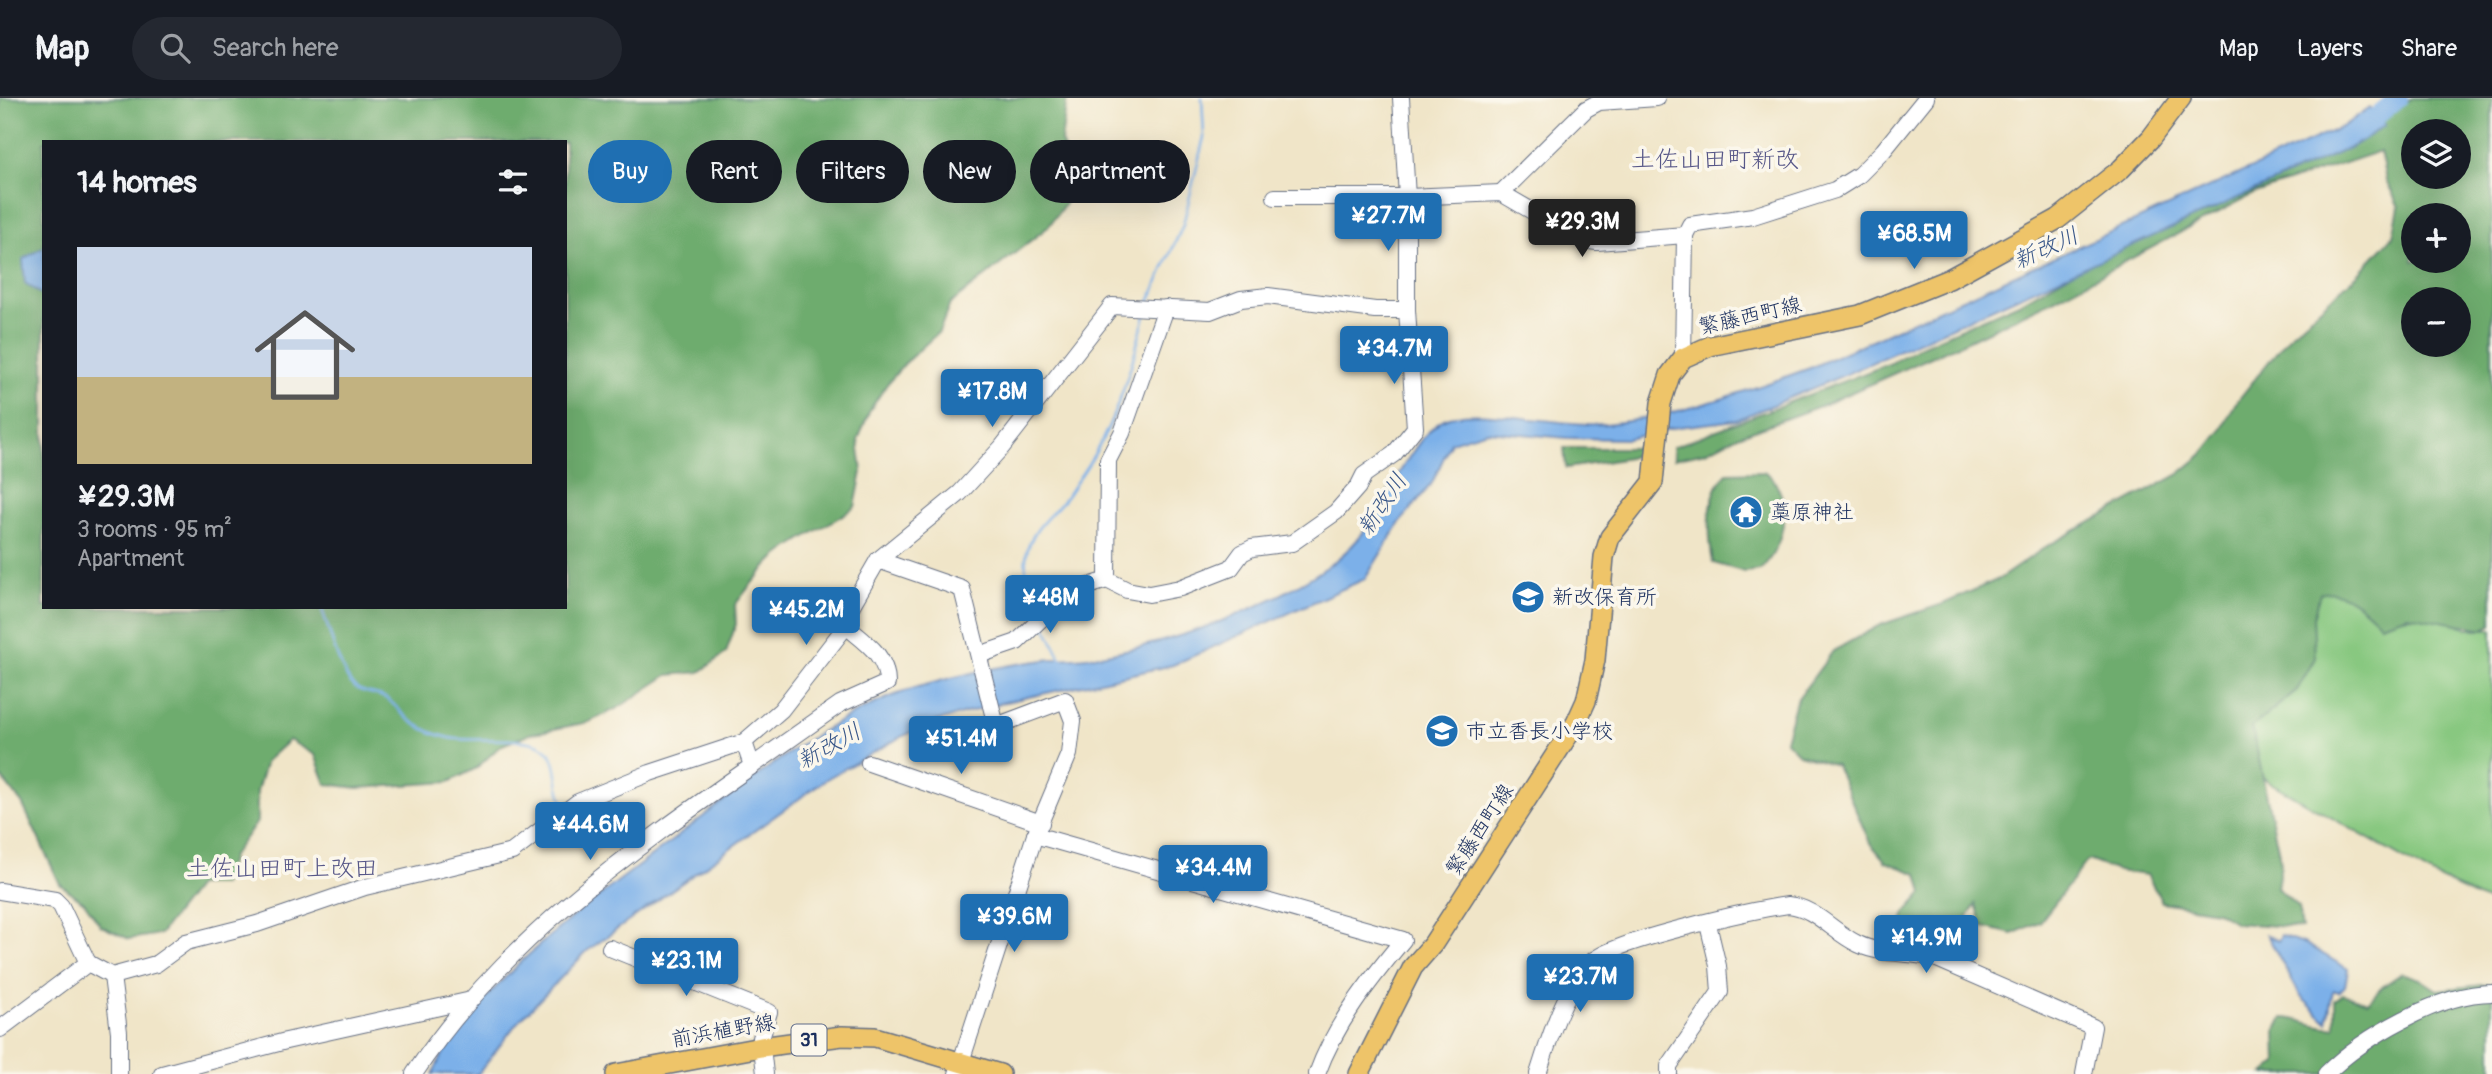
<!DOCTYPE html>
<meta charset="utf-8">
<style>
:root{--surface:#171b24;--page:#242831;--text:#f1f3f6;--muted:#9ea1a6;--line:#363941;--accent:#1f6fb2}
body{margin:0;font-family:Pangolin,"Klee One",sans-serif;background:var(--page);color:var(--text);height:100vh;display:flex;flex-direction:column;font-size:26px;white-space:nowrap}
*{box-sizing:border-box;margin:0}
p{font-size:23px;color:var(--muted)}
.icon{flex:none;width:38px;height:38px;fill:none;stroke:currentColor;stroke-width:2;stroke-linecap:round;stroke-linejoin:round}
.map{position:relative;flex:1;overflow:hidden}
.side{position:absolute;left:42px;top:42px;width:525px;height:469px;display:flex;flex-direction:column;background:var(--surface);border-radius:0px;box-shadow:0 7px 28px #0002}
.side>*{flex:none}
.hud{position:absolute;left:588px;top:42px;width:665px;height:63px;display:flex;gap:14px}
.controls{position:absolute;left:2401px;top:21px;display:grid;gap:14px}
.controls a{display:grid;place-items:center;width:70px;height:70px;border-radius:50%;background:var(--surface);box-shadow:0 7px 28px #0002;font-size:35px}
.price{position:absolute;translate:-50% -60px;padding:0 16px;border-radius:7px;background:var(--accent);color:#fff;font-size:23px;line-height:46px;filter:drop-shadow(0 2px 4px #0008)}
.price::after{content:'';position:absolute;left:50%;top:42px;width:21px;height:16px;margin-left:-10px;background:inherit;clip-path:polygon(0 0,100% 0,50% 100%)}
.price.on{background:#222;color:#fff}
ul{padding:0;list-style:none}
li{display:grid;align-content:center;gap:14px;height:371px;padding:0 35px}
li+li{border-top:2px solid var(--line)}
li span{display:grid;place-items:center;height:217px;border-radius:0px;color:#555}
li>.icon{margin-inline-start:auto}
span .icon{width:126px;height:126px;fill:#fffc;stroke-width:1}
li b{font-size:30px}
h2{display:flex;justify-content:space-between;align-items:center;height:84px;padding:0 35px;font-size:30px}
.chip{padding:0 24px;border-radius:32px;background:var(--surface);box-shadow:0 7px 28px #0002;font-size:24px;line-height:63px}
.chip.on{background:var(--accent);color:#fff}
header{display:flex;align-items:center;gap:42px;box-sizing:border-box;height:98px;padding:0 35px;background:var(--surface);border-bottom:2px solid var(--line)}
header strong{font-size:33px}
nav{display:flex;gap:38px;margin-inline-start:auto;font-size:24px}
.search{width:490px;height:63px;background:var(--page);display:flex;align-items:center;gap:18px;box-sizing:border-box;padding:0 24px;border-radius:38px;color:var(--muted);font-size:26px}
.map>svg:first-child{display:block}
.green{fill:#88c880;stroke:#527c6f;stroke-width:2}
.forest{fill:#6eac6e;stroke:#446e66;stroke-width:2;fill-rule:evenodd}
.water{fill:#7bb0e9;stroke:#4b70a4;stroke-width:2}
.lines{fill:none;stroke-linecap:round;stroke-linejoin:round}
.stream{stroke:#7bb0e9;stroke-width:2.5}
.river{stroke:#7bb0e9;stroke-width:18}
.minor-casing{stroke:#666f83;stroke-width:18}
.major-casing{stroke:#666f83;stroke-width:22}
.minor{stroke:#fff;stroke-width:16}
.major{stroke:#eec469;stroke-width:19}
.labels{text-anchor:middle;dominant-baseline:central;stroke-width:7;stroke-linejoin:round;paint-order:stroke}
.shield{fill:#fbf7ec;stroke:#5e6b89;stroke-width:2}
.shield-label{font-size:19px;font-weight:bold;fill:#1b2f5e}
.street-label{font-size:21px;fill:#1b2f5e;stroke:#fbf7ec}
.poi-label{font-size:21px;fill:#1b2f5e;stroke:#fbf7ec;text-anchor:start}
.water-label{font-size:23px;font-style:italic;fill:#385688;stroke:#fbf7ec}
.quarter-label{font-size:24px;fill:#575788;stroke:#fbf7ec}
</style>
<header>
<strong>Map</strong>
<div class="search"><svg class="icon" aria-label="search" viewBox="0 0 24 24"><circle cx="10" cy="10" r="6"/><path d="M15 15l6 6"/></svg>Search here</div>
<nav><a>Map</a><a>Layers</a><a>Share</a></nav>
</header>
<div class="map">
<svg width="2492" height="976" viewBox="0 0 2492 976">
<rect width="100%" height="100%" fill="#fbf7ec"/>
<filter id="ink" filterUnits="userSpaceOnUse"><feTurbulence type="fractalNoise" baseFrequency=".0143" numOctaves="2"/><feDisplacementMap in="SourceGraphic" scale="14" xChannelSelector="R" yChannelSelector="G"/><feConvolveMatrix kernelMatrix="1 2 1 2 8 2 1 2 1" color-interpolation-filters="sRGB"/></filter>
<filter id="wash" filterUnits="userSpaceOnUse"><feTurbulence type="fractalNoise" baseFrequency=".00686" numOctaves="4" result="noise"/><feDisplacementMap in="SourceGraphic" scale="28" xChannelSelector="R" yChannelSelector="G"/><feGaussianBlur stdDeviation="1.57" result="paint"/><feColorMatrix in="noise" values="0 0 0 0 0 0 0 0 0 0 0 0 0 0 0 0 0 1.4 0 .05"/><feComposite in="paint" operator="in"/></filter>
<g filter="url(#wash)">
<rect width="100%" height="100%" fill="#f0e5c8"/>
<!-- green -->
<polygon class="green" points="2331,482 2378,521 2439,516 2467,531 2492,531 2492,806 2434,778 2269,684 2246,665 2245,636 2299,510"/>
<!-- forest -->
<g class="forest">
<path d="M0,0H1067L1061,43L1072,73L1066,104L1048,129L950,206L939,234L907,263L887,286L870,312L858,342L862,374L855,409C829,427 799,440 775,460C760,474 747,491 735,507L736,526L726,555L700,574L668,577L618,610L589,624L529,636L500,648L477,670L449,684L358,690L326,686L315,657L289,642L266,663L257,693V724L232,758L223,787H198L160,836L129,841L101,828L84,804L60,786L22,705L0,678ZM44,44H565V509H44Z"/>
<path d="M2412,0H2492V527L2484,531L2408,517L2380,526C2364,510 2344,490 2320,495L2313,520L2315,560L2297,592L2252,629L2281,765L2277,790L2298,809L2302,830L2236,825L2216,813L2162,804L2147,777L2117,773L2088,762L2040,824L2012,836L1983,829L1976,806L1951,845L1956,856L1934,857L1895,843L1905,815L1923,795L1918,776L1886,764L1870,745L1836,667L1799,656L1785,642L1796,603L1833,553L1880,527L1943,506L1999,481L2047,448L2179,376L2202,357L2221,333L2235,306L2291,236L2358,176L2393,138L2399,109L2386,82L2380,53L2255,95L2051,203L1965,244L1823,307L1738,338L1705,354L1674,361L1673,349L1891,265L1921,248L2021,204L2094,162ZM2413,33H2459V79H2413ZM2413,117H2459V163H2413ZM2413,201H2459V247H2413Z"/>
<polygon points="1564,350 1651,350 1629,360 1566,370"/>
<path d="M1765,374C1795,396 1786,448 1760,472L1745,474L1713,465C1708,436 1705,397 1727,375Z"/>
<path d="M2402,875L2420,881L2437,892L2492,886V976H2264L2277,965L2276,933L2283,920C2302,920 2316,931 2335,929V902L2343,896L2368,904L2382,889Z"/>
</g>
<!-- water -->
<g class="water">
<path d="M2370,9L2385,27L2351,49L1842,278L1736,322L1678,329L1627,341L1567,340L1487,333L1451,344L1432,385L1401,423L1365,481L1173,567L1001,605L938,623L903,638L828,680L587,853L517,925L478,976H433C443,952 457,935 473,915C529,847 600,797 670,744C748,685 823,619 918,589C959,577 1003,567 1045,562C1061,560 1078,561 1094,558C1158,548 1222,526 1280,497C1308,482 1338,465 1359,440C1381,413 1414,336 1444,321C1474,307 1565,330 1606,326C1676,319 1744,294 1810,270L2342,29Z"/>
<polygon points="44,149 44,198 25,185 23,161"/>
<polygon points="2267,837 2278,843 2281,837 2306,846 2348,871 2345,888 2339,894 2333,892 2327,924 2301,899"/>
</g>
<g class="lines">
<!-- stream -->
<g class="stream">
<polyline points="1149,204 1183,127 1204,39 1202,0"/>
<path d="M321,509C330,533 336,562 350,584C359,597 375,593 387,601C393,605 398,611 403,616C415,628 433,636 450,640C473,645 532,635 548,653C560,666 555,690 565,708"/>
<path d="M1040,516C1031,496 1022,476 1027,454C1032,430 1053,416 1067,398C1075,386 1083,374 1091,362C1118,318 1132,267 1145,217"/>
<polyline points="1044,525 1062,563"/>
<polyline points="572,715 628,751"/>
</g>
<!-- river -->
<polyline class="river" points="2358,34 2399,0"/>
</g>
</g>
<g filter="url(#ink)">
<g class="lines">
<defs>
<g id="minor">
<polyline points="1501,95 1586,11 1599,4 1657,0"/>
<polyline points="1275,99 1407,99 1501,95 1582,142 1597,144 1685,137"/>
<polyline points="1683,260 1685,137 1690,127 1753,118 1835,92 1859,77 1883,53 1926,0"/>
<polyline points="878,462 962,491 996,628 1065,602 1073,623 1069,656 1035,737 957,976"/>
<polyline points="1107,482 1108,362 1122,335 1166,210"/>
<polyline points="979,557 1017,544 1068,495 1107,482 1127,492 1149,496 1180,490 1231,470 1242,455 1252,450 1292,445 1336,414 1358,389 1364,377 1394,356 1415,330 1407,212 1407,99 1401,0"/>
<polyline points="869,665 1041,725"/>
<path d="M752,668L840,606L887,585C887,557 865,544 846,528"/>
<path d="M1035,737L1403,842C1369,883 1335,926 1317,976"/>
<polyline points="0,793 55,802 61,808 88,865"/>
<polyline points="610,850 769,914 761,940 765,976"/>
<polyline points="112,878 119,934 119,976"/>
<polyline points="0,931 88,865 112,878 156,866 186,844 257,826 365,789 512,754 578,704 650,675 744,644 781,612 846,528 852,507 878,462 960,395 1002,349 1112,208 1210,213 1241,201 1268,198 1375,212 1407,212"/>
<polyline points="162,976 286,943 467,903"/>
<path d="M414,976C500,846 626,756 752,668L744,644"/>
<path d="M1538,976C1550,939 1564,889 1594,862C1617,842 1753,812 1788,807C1815,809 1834,835 1858,846C1883,858 1911,853 1937,861L2093,929L2084,976"/>
<polyline points="1669,976 1669,968 1720,894 1718,868 1708,826"/>
<path d="M2326,976C2363,939 2440,895 2492,895"/>
</g>
<g id="major">
<polyline points="616,976 761,949 842,938 875,939 1000,976"/>
<polyline points="1359,976 1413,869 1433,846 1576,625 1586,603 1595,562 1604,459 1610,439 1653,384 1661,305 1670,277 1683,260 1710,248 1860,217 1949,181 2058,121 2121,71 2151,40 2181,0"/>
</g>
</defs>
<!-- minor casing -->
<use href="#minor" class="minor-casing"/>
<!-- major casing -->
<use href="#major" class="major-casing"/>
<!-- minor -->
<use href="#minor" class="minor"/>
<!-- major -->
<use href="#major" class="major"/>
</g>
</g>
<!-- icons -->
<defs>
<symbol id="temple-disc" viewBox="-11 -11 22 22"><circle r="9.5" fill="#1f6fb2" stroke="#fbf7ec"/><path d="M0-6L5-2H3V0L6.5 2.5H4V6H1.5V3h-3V6H-4V2.5H-6.5L-3 0V-2H-5Z" fill="#fff"/></symbol>
<symbol id="school-disc" viewBox="-11 -11 22 22"><circle r="9.5" fill="#1f6fb2" stroke="#fbf7ec"/><path d="M0-5L7-2L0 1L-7-2ZM-4 1L0 2.5L4 1V4Q0 6-4 4Z" fill="#fff"/></symbol>
</defs>
<g fill-rule="evenodd">
<use href="#temple-disc" x="1727" y="395" width="38" height="38"/>
<use href="#school-disc" x="1509" y="480" width="38" height="38"/>
<use href="#school-disc" x="1423" y="614" width="38" height="38"/>
</g>
<g class="labels">
<!-- shield labels -->
<rect class="shield" x="791.5" y="926.5" width="35" height="31" rx="5"/>
<g class="shield-label">
<text x="809" y="942">31</text>
</g>
<!-- street labels -->
<g class="street-label">
<text transform="translate(1750 218) rotate(-13)">繁藤西町線</text>
<text transform="translate(1480 732) rotate(-57)">繁藤西町線</text>
<text transform="translate(723 933) rotate(-10)">前浜植野線</text>
</g>
<!-- poi labels -->
<g class="poi-label">
<text x="1770" y="414">藁原神社</text>
<text x="1552" y="499">新改保育所</text>
<text x="1466" y="633">市立香長小学校</text>
</g>
<!-- water labels -->
<g class="water-label">
<text transform="translate(2046 150) rotate(-24)">新改川</text>
<text transform="translate(1382 406) rotate(-56)">新改川</text>
<text transform="translate(829 648) rotate(-29)">新改川</text>
</g>
<!-- quarter labels -->
<g class="quarter-label">
<text x="1715" y="61">土佐山田町新改</text>
<text x="282" y="770">土佐山田町上改田</text>
</g>
</g>
</svg>
<div class="controls">
<a><svg class="icon" aria-label="layers" viewBox="0 0 24 24"><path d="M12 4l9 5-9 5-9-5zM3 14l9 5 9-5"/></svg></a>
<a>+</a>
<a>−</a>
</div>
<b class="price" style="left:1388px;top:155px">¥27.7M</b>
<b class="price on" style="left:1582px;top:161px">¥29.3M</b>
<b class="price" style="left:1914px;top:173px">¥68.5M</b>
<b class="price" style="left:1394px;top:288px">¥34.7M</b>
<b class="price" style="left:992px;top:331px">¥17.8M</b>
<b class="price" style="left:1050px;top:537px">¥48M</b>
<b class="price" style="left:806px;top:549px">¥45.2M</b>
<b class="price" style="left:961px;top:678px">¥51.4M</b>
<b class="price" style="left:590px;top:764px">¥44.6M</b>
<b class="price" style="left:1213px;top:807px">¥34.4M</b>
<b class="price" style="left:1014px;top:856px">¥39.6M</b>
<b class="price" style="left:1926px;top:877px">¥14.9M</b>
<b class="price" style="left:686px;top:900px">¥23.1M</b>
<b class="price" style="left:1580px;top:916px">¥23.7M</b>
<div class="hud">
<a class="chip on">Buy</a>
<a class="chip">Rent</a>
<a class="chip">Filters</a>
<a class="chip">New</a>
<a class="chip">Apartment</a>
</div>
<section class="side">
<h2>14 homes<svg class="icon" aria-label="filters" viewBox="0 0 24 24"><path d="M4 7h16M4 17h16"/><circle cx="9" cy="7" r="2"/><circle cx="15" cy="17" r="2"/></svg></h2>
<ul>
<li><span style="background:linear-gradient(#c9d6e8 60%,#c2b280 0)"><svg class="icon" aria-label="home" viewBox="0 0 24 24"><path d="M3 11l9-7 9 7M6 9v11h12V9"/></svg></span><div><b>¥29.3M</b><p>3 rooms · 95 m²</p><p>Apartment</p></div></li>
</ul>
</section>
</div>
